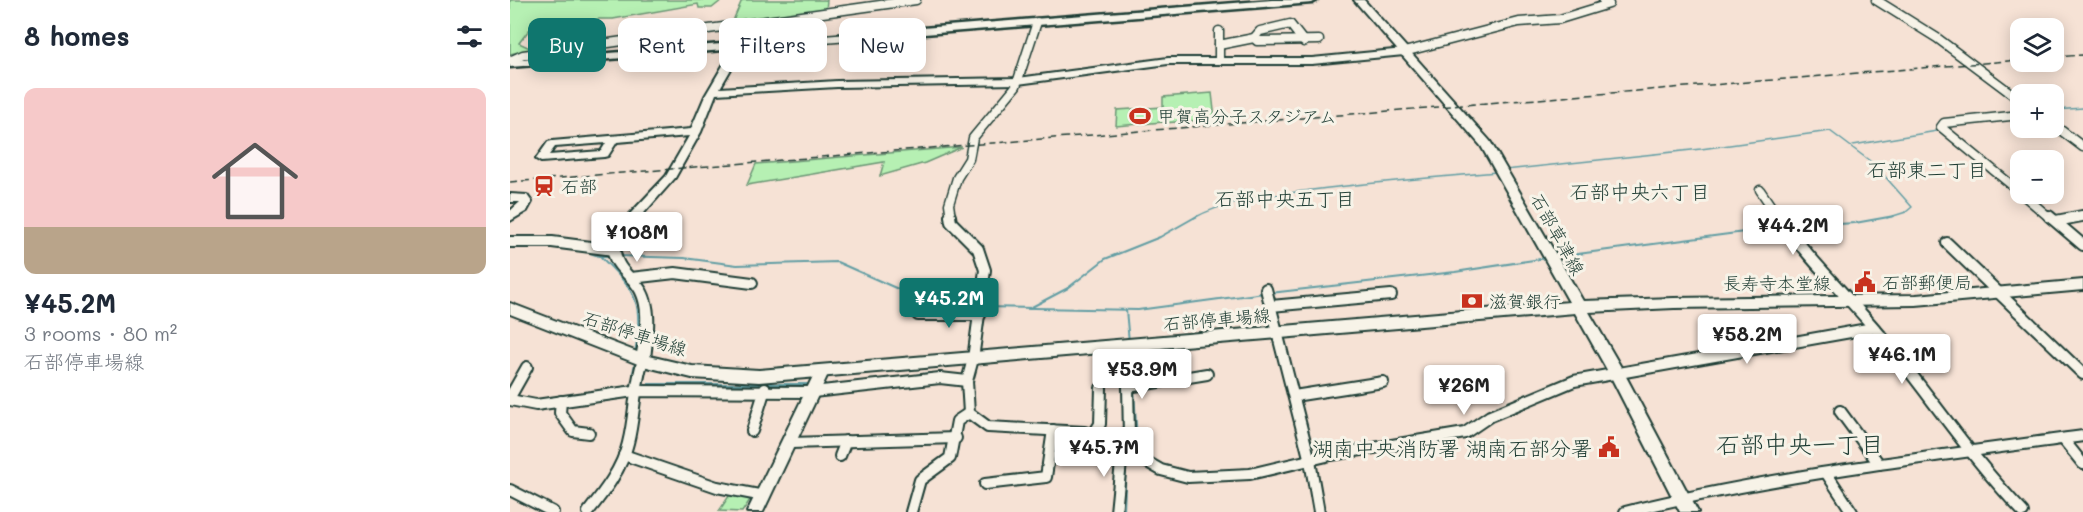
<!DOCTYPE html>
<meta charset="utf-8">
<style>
:root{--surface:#fff;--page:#f6f6f7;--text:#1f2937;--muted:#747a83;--accent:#0f766e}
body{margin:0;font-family:Mali,"Klee One",sans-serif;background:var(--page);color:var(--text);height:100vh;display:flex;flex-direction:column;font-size:22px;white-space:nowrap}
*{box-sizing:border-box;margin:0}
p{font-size:20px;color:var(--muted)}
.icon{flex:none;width:33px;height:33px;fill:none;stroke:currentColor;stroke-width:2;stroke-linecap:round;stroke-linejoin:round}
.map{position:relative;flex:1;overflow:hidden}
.drawer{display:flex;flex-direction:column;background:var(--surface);width:510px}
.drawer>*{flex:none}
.guide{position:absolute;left:18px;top:18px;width:570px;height:54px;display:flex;gap:12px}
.controls{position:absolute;left:1500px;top:18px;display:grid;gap:12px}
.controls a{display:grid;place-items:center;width:54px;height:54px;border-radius:12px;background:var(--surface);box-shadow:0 3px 15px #0003;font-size:30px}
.price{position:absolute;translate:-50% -51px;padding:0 14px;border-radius:6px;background:#fff;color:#222;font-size:20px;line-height:39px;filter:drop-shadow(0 2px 3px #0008)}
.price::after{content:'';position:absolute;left:50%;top:36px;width:18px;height:14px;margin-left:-9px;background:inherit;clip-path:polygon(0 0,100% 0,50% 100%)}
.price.on{background:var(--accent);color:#fff}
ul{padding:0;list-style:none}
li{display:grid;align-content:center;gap:12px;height:318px;padding:0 24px}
li span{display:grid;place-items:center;height:186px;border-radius:12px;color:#555}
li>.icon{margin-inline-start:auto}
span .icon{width:108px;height:108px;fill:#fffc;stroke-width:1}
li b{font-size:26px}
h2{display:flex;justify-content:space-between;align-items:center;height:72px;padding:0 24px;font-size:26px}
.tag{padding:0 21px;border-radius:12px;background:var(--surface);box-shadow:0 3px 15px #0003;font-size:21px;line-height:54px}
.tag.on{background:var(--accent);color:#fff}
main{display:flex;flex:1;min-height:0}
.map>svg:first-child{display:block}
.green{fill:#b6f0b3;stroke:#6a9674;stroke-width:1.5}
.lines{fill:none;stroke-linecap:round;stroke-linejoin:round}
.stream-far1{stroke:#639ea4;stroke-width:1.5}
.stream{stroke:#639ea4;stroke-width:2}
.minor-far1-casing{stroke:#1f3d34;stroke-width:11}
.minor-casing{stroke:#1f3d34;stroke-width:14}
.tertiary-casing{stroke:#1f3d34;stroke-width:4}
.secondary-casing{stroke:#1f3d34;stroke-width:4}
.primary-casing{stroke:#1f3d34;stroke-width:5}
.minor-far1{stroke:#f7f3e8;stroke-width:8}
.minor{stroke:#f7f3e8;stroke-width:10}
.tertiary{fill:#f7f3e8;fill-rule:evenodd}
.secondary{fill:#f7f3e8;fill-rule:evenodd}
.primary{fill:#f7f3e8;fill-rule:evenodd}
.rail{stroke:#1f3d34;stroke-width:1.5;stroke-dasharray:8 4;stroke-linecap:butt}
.labels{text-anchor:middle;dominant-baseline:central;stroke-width:6;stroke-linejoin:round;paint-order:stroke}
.poi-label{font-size:18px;fill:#1f3d34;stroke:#f7f3e8;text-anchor:start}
.street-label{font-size:18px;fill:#1f3d34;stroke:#f7f3e8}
.neighbourhood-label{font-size:20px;fill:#1f3d34;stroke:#f7f3e8}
.near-poi-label{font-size:21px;fill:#1f3d34;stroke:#f7f3e8;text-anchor:end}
.near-neighbourhood-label{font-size:24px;fill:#1f3d34;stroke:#f7f3e8}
</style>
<main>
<section class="drawer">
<h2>8 homes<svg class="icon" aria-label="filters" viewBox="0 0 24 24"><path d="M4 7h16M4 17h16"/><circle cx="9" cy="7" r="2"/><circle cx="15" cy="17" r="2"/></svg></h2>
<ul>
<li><span style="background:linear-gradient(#f6c9c9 75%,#b9a48a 0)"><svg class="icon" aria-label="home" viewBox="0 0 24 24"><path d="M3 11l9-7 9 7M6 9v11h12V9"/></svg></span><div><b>¥45.2M</b><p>3 rooms · 80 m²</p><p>石部停車場線</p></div></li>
</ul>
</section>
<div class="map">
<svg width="1573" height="512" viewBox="0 0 1573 512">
<rect width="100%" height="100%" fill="#f6e2d5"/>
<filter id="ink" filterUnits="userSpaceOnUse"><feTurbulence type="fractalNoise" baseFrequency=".0167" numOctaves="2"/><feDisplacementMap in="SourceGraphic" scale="12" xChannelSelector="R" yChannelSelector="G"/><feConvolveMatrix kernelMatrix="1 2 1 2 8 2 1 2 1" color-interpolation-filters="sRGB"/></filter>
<g filter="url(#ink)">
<!-- green -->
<g class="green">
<polygon points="0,0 212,0 202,8 189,8 188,4 103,19 89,19 77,29 76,37 85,37 82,41 66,42 77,21 19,30 9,43 22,49 0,54"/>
<polygon points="232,0 317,0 316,10 222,23"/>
<polygon points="702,93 705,119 654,123 653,117 653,122 606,126 607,110 653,107 653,97"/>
<polygon points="452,147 415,163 370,176 374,162 237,185 246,164"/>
<polygon points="221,493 242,497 232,512 209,511"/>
</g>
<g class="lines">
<!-- stream-far1 -->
<g class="stream-far1">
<polyline points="1544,110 1573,108"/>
<polyline points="1343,145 1433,130"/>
<polyline points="995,170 1191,149 1320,131 1364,164 1402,207 1396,212 1377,218"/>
<path d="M684,218C715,201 751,197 786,192C852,183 919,178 986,172"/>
</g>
<!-- stream -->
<g class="stream">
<polyline points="1280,227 1345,223 1384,216"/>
<polyline points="74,251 89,256 101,256"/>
<polyline points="109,256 174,258 227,265 327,262 388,289 468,306"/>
<path d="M91,257C128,294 133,301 125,354"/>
<polyline points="1045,257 1272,227"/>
<polyline points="760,293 945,272 1037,258"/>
<polyline points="473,307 628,310 754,293"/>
<polyline points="518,309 558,288 595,259 650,237 687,216"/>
<polyline points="616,310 619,342"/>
<polyline points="620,350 623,384"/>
<polyline points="125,363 123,373 126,377"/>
<polyline points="378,379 419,373 450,375"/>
<polyline points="130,384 301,384"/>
<polyline points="624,389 627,442 632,449 629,452"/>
<polyline points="614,512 616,463 622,458"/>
</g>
<defs>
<g id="minor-far1">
<polyline points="1366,0 1427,38 1510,100"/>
<polyline points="709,31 709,60"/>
<polyline points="744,38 750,31 780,24 794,42"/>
<polyline points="709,45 744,38 747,41 809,40"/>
<polyline points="894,52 1009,22 1050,19 1099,4 1093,0"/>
<polyline points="0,61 13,55 406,0"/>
<polyline points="1510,115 1434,123 1431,127 1510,192"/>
<polyline points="1544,125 1573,147"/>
<polyline points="1250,190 1269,218"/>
<polyline points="1512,194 1540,218"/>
<polyline points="441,218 439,204 447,178 459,159 463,138 506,86 527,22"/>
<polyline points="1564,218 1573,216"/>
</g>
<g id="minor">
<polyline points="440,216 441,222 468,249 475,270 463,359 457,381 459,413 478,427 574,432 597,439 651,470 678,477 740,474 821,455 955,433 980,416 1064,381 1363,328"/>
<path d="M1268,216C1302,264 1345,303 1381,348C1425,403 1464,461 1513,512"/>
<polyline points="1539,216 1573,245"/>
<polyline points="1546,221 1572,216"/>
<polyline points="0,242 42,242 104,250"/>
<polyline points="1437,243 1573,374"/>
<polyline points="121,278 165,273 242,283"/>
<polyline points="756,289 800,461 809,512"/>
<polyline points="761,306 881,295"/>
<polyline points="408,315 470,315"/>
<polyline points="618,387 697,374"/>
<polyline points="784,396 873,382"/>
<polyline points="0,397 17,367"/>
<polyline points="0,400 26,405 124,391 303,392 430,378 457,381"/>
<polyline points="51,401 50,413 63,431 79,433"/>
<polyline points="1330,411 1369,464"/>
<polyline points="242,431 255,389"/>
<polyline points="583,435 590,424 591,388"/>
<polyline points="1553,439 1573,464"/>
<polyline points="281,443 446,438"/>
<polyline points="114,455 207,487 254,496"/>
<polyline points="330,456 336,441"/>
<polyline points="1317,474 1342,512"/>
<polyline points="475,484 536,477 543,430"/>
<polyline points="0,490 43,512"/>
<path d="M78,512C94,492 112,469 118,443C125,416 124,387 133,360"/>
<polyline points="401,512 410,480 440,458 447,421 459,413"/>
<polyline points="606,512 611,462 619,436 618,387 613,347"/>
<path d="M1115,512C1265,475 1420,457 1573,436"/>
</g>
<g id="tertiary">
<path d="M230,42L235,45L210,88L327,81L508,78L658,58H802L894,49L899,52L894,55L802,64H658L508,84L327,87L206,94L191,132L165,178L127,221L110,250C111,268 128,275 136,289C148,311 142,336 140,360L138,364L133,365L128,364L126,360C129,339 136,313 126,293C118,277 99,270 98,250L119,215L156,176L179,136L107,142L98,156L94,157L31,162L26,159L38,142L42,141L181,129L195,96L225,45ZM96,143L91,151L39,155L45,147Z"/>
<polygon points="0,194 17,195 22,202 17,211 0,221 0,211 10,202 0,202"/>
<polygon points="312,367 317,368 319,372 253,512 237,512 305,372 307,368"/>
</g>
<polygon id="secondary" points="844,0 854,0 980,141 1073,301 1164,298 1406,295 1573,280 1573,290 1406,305 1164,308 1079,312 1112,369 1188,512 1170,512 1101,377 1065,313 249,382 182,378 133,366 0,314 0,303 135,355 182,366 249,370 1059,302 971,146"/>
<polygon id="primary" points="762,0 807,0 802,3 0,67 0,61"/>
</defs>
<!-- minor-far1 casing -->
<use href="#minor-far1" class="minor-far1-casing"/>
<!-- minor casing -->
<use href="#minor" class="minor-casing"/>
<!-- tertiary casing -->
<use href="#tertiary" class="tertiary-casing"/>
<!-- secondary casing -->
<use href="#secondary" class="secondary-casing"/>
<!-- primary casing -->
<use href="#primary" class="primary-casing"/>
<!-- minor-far1 -->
<use href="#minor-far1" class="minor-far1"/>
<!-- minor -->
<use href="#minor" class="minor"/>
<!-- tertiary -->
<use href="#tertiary" class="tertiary"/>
<!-- secondary -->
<use href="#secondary" class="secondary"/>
<!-- primary -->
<use href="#primary" class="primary"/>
<!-- rail -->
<g class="rail">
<polyline points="1544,57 1573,55"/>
<polyline points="0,182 1510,60"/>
</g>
</g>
</g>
<!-- icons -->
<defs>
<symbol id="stadium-bare" viewBox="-9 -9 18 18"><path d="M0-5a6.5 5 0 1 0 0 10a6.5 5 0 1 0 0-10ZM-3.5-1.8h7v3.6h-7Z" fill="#c8321e" stroke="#f7f3e8" stroke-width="2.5" paint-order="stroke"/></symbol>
<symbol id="station-bare" viewBox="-9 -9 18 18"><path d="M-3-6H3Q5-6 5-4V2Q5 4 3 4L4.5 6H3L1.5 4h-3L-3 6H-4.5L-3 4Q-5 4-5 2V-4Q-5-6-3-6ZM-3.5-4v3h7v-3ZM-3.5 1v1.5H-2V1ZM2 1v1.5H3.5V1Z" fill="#c8321e" stroke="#f7f3e8" stroke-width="2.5" paint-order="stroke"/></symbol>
<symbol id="civic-bare" viewBox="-9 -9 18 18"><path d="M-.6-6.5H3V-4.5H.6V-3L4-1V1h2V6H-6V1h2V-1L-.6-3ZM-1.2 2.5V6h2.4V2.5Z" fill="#c8321e" stroke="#f7f3e8" stroke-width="2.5" paint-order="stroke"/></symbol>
<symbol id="bank-bare" viewBox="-9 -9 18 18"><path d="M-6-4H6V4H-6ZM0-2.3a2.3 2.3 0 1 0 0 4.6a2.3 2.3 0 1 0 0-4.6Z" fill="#c8321e" stroke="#f7f3e8" stroke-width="2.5" paint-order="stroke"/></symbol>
</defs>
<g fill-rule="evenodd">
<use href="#stadium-bare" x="615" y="101" width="30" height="30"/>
<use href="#station-bare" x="19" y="171" width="30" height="30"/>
<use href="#civic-bare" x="1340" y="267" width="30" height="30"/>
<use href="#bank-bare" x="947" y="286" width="30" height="30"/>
<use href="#civic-bare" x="1084" y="432" width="30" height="30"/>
</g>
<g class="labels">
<!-- poi labels -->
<g class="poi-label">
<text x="647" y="116">甲賀高分子スタジアム</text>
<text x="51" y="186">石部</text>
<text x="1372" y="282">石部郵便局</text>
<text x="979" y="301">滋賀銀行</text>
</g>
<!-- street labels -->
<g class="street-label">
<text transform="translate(1048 234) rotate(61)">石部草津線</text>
<text x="1267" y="283">長寿寺本堂線</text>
<text transform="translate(707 319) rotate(-5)">石部停車場線</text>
<text transform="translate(125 333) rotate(18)">石部停車場線</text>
</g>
<!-- neighbourhood labels -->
<g class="neighbourhood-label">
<text x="1417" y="169">石部東二丁目</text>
<text x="1130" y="191">石部中央六丁目</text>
<text x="775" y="198">石部中央五丁目</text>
</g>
<!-- near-poi labels -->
<g class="near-poi-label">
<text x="1082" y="447">湖南中央消防署 湖南石部分署</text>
</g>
<!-- near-neighbourhood labels -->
<g class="near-neighbourhood-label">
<text x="1290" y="443">石部中央一丁目</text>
</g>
</g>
</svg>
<div class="controls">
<a><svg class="icon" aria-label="layers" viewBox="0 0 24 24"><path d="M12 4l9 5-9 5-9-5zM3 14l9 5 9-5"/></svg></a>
<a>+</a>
<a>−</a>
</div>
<b class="price" style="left:1283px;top:256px">¥44.2M</b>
<b class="price" style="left:127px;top:263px">¥108M</b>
<b class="price on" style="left:439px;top:329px">¥45.2M</b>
<b class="price" style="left:1237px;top:365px">¥58.2M</b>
<b class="price" style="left:1392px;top:385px">¥46.1M</b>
<b class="price" style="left:632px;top:400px">¥53.9M</b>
<b class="price" style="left:954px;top:416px">¥26M</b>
<b class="price" style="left:594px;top:478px">¥45.7M</b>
<div class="guide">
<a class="tag on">Buy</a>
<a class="tag">Rent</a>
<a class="tag">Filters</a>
<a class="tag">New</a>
</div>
</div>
</main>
